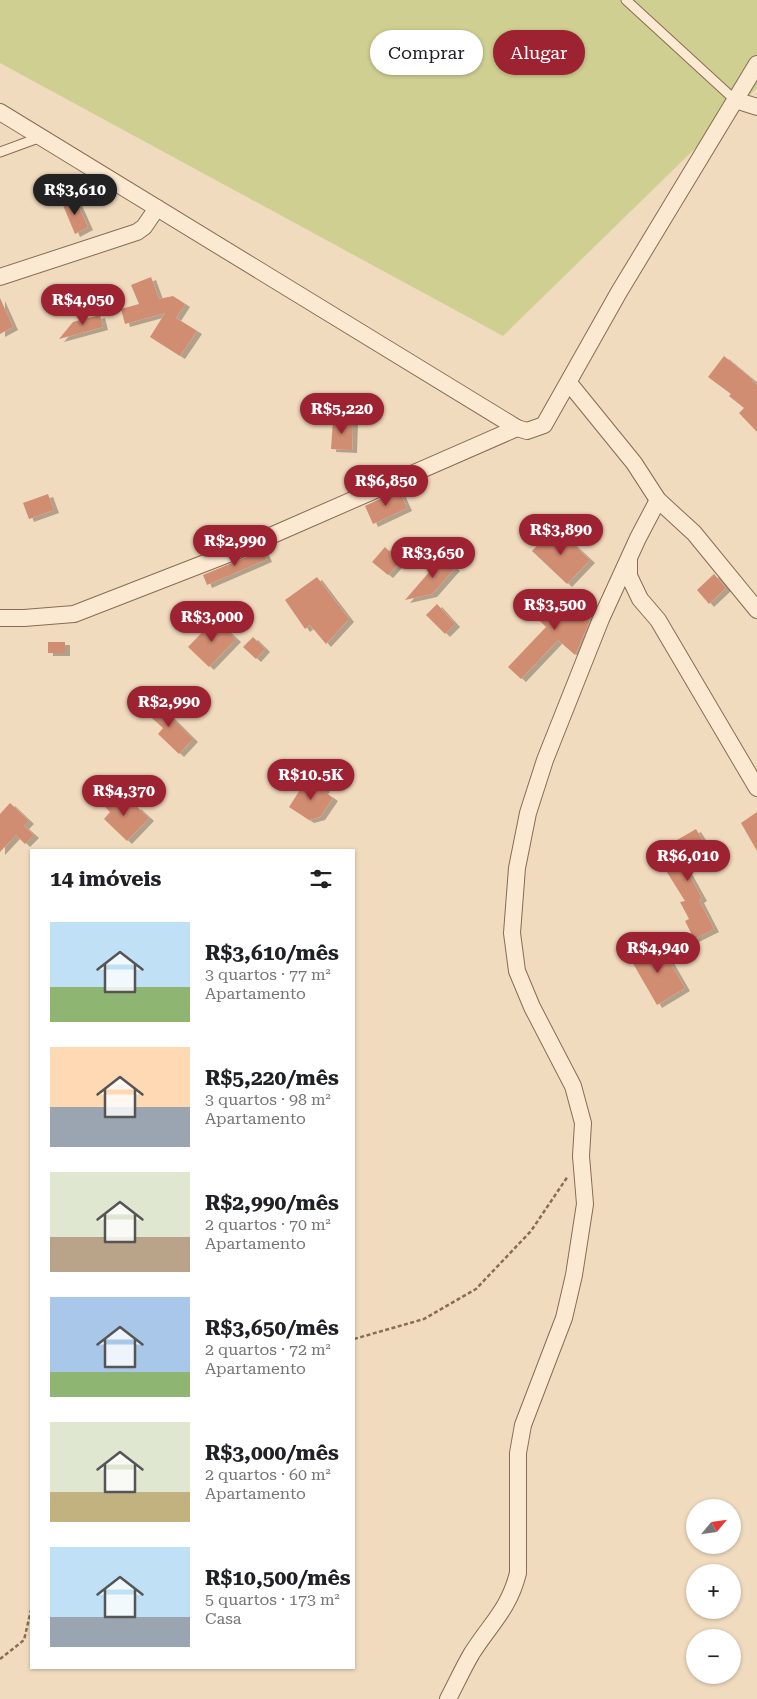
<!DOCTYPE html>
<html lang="pt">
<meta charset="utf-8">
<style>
:root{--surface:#fff;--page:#f2f2f2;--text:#202124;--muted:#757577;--accent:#9d2232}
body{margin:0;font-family:"Roboto Serif",serif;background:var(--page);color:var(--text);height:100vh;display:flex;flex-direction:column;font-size:19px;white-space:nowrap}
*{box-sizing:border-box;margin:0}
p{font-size:16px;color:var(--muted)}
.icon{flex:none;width:28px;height:28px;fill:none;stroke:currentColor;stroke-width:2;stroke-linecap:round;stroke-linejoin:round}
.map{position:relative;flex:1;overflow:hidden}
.side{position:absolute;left:30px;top:849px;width:325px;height:820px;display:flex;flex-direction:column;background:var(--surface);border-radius:0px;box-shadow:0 1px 4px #0004}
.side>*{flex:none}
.banner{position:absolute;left:370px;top:30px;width:311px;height:45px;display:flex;gap:10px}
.needle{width:32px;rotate:61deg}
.controls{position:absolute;left:686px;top:1499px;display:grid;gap:10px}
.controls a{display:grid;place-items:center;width:55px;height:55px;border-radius:50%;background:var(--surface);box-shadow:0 1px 4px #0004;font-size:25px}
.price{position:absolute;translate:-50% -42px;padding:0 11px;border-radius:18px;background:var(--accent);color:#fff;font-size:16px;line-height:32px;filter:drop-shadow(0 1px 2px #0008)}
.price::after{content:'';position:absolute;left:50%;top:30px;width:15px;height:11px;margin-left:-8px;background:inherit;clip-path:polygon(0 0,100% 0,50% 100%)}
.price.current{background:#222;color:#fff}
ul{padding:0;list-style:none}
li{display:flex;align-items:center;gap:15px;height:125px;padding:0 20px}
li span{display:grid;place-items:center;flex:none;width:140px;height:100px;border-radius:0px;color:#555}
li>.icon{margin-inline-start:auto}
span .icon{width:60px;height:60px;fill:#fffc;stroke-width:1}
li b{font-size:21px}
h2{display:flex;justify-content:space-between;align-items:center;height:60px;padding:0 20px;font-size:21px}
.chip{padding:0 18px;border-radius:22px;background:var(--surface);box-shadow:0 1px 4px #0004;font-size:18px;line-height:45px}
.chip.current{background:var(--accent);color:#fff}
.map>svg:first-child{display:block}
.green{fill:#cfcf91}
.building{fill:#d18d71;filter:url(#shadow)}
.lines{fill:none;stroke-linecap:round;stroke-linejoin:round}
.lane-casing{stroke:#8a6b55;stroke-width:11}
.street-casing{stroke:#8a6b55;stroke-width:18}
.path{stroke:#8a6b55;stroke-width:2.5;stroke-dasharray:4 2.5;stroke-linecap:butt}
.lane{stroke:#fbe9d1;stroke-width:9}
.street{stroke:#fbe9d1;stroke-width:16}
</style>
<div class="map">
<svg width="757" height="1699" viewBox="0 0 757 1699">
<defs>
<filter id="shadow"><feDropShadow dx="5" dy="3" stdDeviation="0" flood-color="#0004"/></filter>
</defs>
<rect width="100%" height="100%" fill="#f1dbbe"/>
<!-- green -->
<polygon class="green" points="0,0 757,0 757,88 503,336 0,63"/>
<!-- building -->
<g class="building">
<polygon points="75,198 88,227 75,234 62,203"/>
<polygon points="151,277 159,299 173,296 185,304 176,318 197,331 180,356 150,337 165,313 125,324 121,309 139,304 131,285"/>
<polygon points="0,298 13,327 0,334"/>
<polygon points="100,315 103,327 59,339 73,322"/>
<polygon points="724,356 753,380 752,381 757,385 757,432 739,413 744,408 729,396 731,394 708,377"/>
<polygon points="333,420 353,421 352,450 331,449"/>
<polygon points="399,490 407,508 373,524 365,506"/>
<polygon points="48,494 54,510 29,519 23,503"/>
<polygon points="555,527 590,560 567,584 532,551"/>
<polygon points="385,547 400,562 388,575 372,562"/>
<polygon points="263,550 267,559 207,585 203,575"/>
<polygon points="443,556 455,568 432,594 405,600"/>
<polygon points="714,574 726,588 709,604 697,590"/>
<polygon points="317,577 349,619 326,644 310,625 305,629 285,600"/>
<polygon points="562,589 577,603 579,601 591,612 589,623 575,655 558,640 521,679 508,667 546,627 536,617"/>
<polygon points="437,604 455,624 445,634 426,615"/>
<polygon points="215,619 236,639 209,667 188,647"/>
<polygon points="253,637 265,649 256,659 243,647"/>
<rect x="48" y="642" width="17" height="11"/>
<polygon points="154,700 193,739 179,754 158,734 163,728 144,711"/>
<polygon points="305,782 312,786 315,782 325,789 323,791 333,798 320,817 309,820 289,807"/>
<polygon points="116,793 135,808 136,806 149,818 127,841 104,819 110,812 104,806"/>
<polygon points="10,803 29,821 24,826 34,835 25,844 16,835 0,852 0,814"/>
<polygon points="757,812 757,851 741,823"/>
<polygon points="696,829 707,847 682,862 702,898 699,900 714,929 694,939 685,921 689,919 680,902 685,901 658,858 680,845 677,840"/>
<polygon points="659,943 685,988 657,1005 631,960"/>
</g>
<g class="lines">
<defs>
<g id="lane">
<polyline points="626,0 735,100"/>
<polyline points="0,152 41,137"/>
</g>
<g id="street">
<polyline points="735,100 757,107"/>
<polyline points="0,112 517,428 527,431 544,425 619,292 757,64"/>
<polyline points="0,277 137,232 144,227 157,208"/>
<polyline points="569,383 634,463 658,500 694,533 757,610"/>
<polyline points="629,560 629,576 640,599 658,620 757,788"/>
<polyline points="0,618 24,618 74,614 236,551 517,428"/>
<path d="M448,1699C456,1684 463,1668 472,1653C491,1623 509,1609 518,1573V1453L523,1425L564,1318L574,1275L585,1204L581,1156L583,1123L573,1086L532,1007L517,971L512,933L517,868L528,813L545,760L601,619L638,538L658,500"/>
</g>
</defs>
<!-- lane casing -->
<use href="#lane" class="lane-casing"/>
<!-- street casing -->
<use href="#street" class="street-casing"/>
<!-- path -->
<g class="path">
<polyline points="354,1339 424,1319 476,1289 531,1231 568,1176"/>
<polyline points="0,1659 24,1640 31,1610"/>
</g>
<!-- lane -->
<use href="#lane" class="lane"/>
<!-- street -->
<use href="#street" class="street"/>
</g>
</svg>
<div class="controls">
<a><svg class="needle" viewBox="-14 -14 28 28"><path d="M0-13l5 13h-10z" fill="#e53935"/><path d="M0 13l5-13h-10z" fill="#757577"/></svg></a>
<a>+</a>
<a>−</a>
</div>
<b class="price current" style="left:75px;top:216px">R$3,610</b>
<b class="price" style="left:83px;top:326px">R$4,050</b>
<b class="price" style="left:342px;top:435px">R$5,220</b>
<b class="price" style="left:386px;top:507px">R$6,850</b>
<b class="price" style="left:561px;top:556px">R$3,890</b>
<b class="price" style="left:235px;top:567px">R$2,990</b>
<b class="price" style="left:433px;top:579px">R$3,650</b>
<b class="price" style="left:555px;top:631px">R$3,500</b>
<b class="price" style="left:212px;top:643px">R$3,000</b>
<b class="price" style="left:169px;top:728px">R$2,990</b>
<b class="price" style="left:311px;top:801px">R$10.5K</b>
<b class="price" style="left:124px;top:817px">R$4,370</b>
<b class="price" style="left:688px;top:882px">R$6,010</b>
<b class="price" style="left:658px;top:974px">R$4,940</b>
<div class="banner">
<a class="chip">Comprar</a>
<a class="chip current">Alugar</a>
</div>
<section class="side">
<h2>14 imóveis<svg class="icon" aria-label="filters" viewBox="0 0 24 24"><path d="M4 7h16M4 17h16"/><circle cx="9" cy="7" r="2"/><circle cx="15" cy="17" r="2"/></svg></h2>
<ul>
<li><span style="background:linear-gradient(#bfe0f5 65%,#8fb573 0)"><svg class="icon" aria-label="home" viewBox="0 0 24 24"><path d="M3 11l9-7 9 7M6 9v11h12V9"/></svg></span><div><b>R$3,610/mês</b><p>3 quartos · 77 m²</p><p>Apartamento</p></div></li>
<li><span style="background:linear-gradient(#ffd9b3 60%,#9aa5b1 0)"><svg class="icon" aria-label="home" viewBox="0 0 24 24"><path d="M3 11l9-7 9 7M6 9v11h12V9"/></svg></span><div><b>R$5,220/mês</b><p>3 quartos · 98 m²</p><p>Apartamento</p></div></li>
<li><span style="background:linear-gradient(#dfe7d0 65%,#b9a48a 0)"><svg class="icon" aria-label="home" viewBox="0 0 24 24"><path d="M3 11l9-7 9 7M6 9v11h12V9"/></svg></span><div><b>R$2,990/mês</b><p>2 quartos · 70 m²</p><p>Apartamento</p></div></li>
<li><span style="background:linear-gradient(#a9c7e8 75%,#8fb573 0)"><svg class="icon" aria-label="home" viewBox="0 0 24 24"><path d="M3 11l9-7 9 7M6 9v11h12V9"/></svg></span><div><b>R$3,650/mês</b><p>2 quartos · 72 m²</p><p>Apartamento</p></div></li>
<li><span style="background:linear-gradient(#dfe7d0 70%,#c2b280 0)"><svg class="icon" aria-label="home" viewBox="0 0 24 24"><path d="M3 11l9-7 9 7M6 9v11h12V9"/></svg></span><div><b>R$3,000/mês</b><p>2 quartos · 60 m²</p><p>Apartamento</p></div></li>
<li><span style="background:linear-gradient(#bfe0f5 70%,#9aa5b1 0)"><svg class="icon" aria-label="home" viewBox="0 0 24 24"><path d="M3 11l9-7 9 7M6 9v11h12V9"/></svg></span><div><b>R$10,500/mês</b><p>5 quartos · 173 m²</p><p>Casa</p></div></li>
</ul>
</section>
</div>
